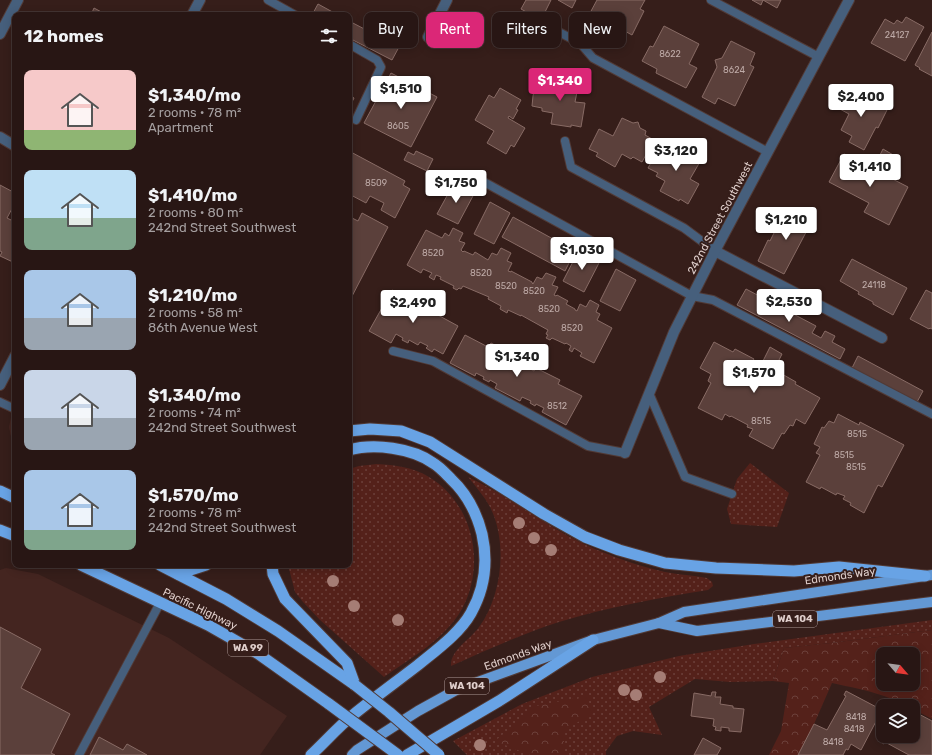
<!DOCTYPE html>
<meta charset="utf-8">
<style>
:root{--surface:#281614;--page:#301f1d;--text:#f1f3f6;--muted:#a59fa0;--line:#443534;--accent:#db2777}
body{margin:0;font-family:Rubik,sans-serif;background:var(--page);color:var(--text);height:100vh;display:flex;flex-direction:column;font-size:15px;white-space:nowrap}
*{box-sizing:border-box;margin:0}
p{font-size:13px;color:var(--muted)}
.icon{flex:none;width:22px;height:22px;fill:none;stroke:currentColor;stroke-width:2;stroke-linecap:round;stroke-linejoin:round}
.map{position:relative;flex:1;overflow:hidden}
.details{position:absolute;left:12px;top:12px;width:340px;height:556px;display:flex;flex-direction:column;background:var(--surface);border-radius:8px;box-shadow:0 2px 10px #0003,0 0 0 1px var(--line)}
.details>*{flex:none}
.guide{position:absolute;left:364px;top:12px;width:380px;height:36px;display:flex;gap:8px}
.needle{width:26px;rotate:118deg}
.tools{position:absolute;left:876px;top:647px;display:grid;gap:8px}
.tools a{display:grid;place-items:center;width:44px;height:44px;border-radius:8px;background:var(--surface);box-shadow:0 2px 10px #0003,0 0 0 1px var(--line);font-size:20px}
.price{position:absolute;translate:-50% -34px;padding:0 9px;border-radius:4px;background:#fff;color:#222;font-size:13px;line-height:26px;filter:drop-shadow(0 1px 2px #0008)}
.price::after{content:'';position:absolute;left:50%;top:24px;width:12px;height:9px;margin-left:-6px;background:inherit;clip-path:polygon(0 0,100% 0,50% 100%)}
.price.selected{background:var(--accent);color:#fff}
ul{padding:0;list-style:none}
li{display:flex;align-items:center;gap:12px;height:100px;padding:0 12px}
li span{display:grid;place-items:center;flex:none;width:112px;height:80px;border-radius:8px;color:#555}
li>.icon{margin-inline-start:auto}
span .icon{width:48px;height:48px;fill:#fffc;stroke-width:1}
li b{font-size:17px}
h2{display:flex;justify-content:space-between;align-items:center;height:48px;padding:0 12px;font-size:17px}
.chip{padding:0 14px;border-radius:8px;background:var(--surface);box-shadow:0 2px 10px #0003,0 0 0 1px var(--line);font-size:14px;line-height:36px}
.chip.selected{background:var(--accent);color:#fff}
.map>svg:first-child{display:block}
.built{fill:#442520}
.grass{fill:url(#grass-dots)}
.forest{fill:url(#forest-crowns);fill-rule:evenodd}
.building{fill:#5b403b;stroke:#886b65}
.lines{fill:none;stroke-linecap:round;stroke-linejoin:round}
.service-casing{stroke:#513a36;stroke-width:10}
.minor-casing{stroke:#513a36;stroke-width:12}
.tertiary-casing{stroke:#513a36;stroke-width:12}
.primary-casing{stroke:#513a36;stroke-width:12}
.trunk-casing{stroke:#513a36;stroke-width:13}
.service{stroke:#465f7c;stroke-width:8}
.minor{stroke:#465f7c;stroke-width:10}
.tertiary{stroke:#465f7c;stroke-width:10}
.primary{stroke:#6398d4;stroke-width:10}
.trunk{stroke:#68a3e5;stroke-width:11}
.trunk-bridge-casing{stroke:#513a36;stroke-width:13;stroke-linecap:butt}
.trunk-bridge{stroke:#68a3e5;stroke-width:11}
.tree{fill:#a57d75}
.labels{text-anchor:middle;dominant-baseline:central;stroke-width:4;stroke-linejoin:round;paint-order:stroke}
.number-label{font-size:9px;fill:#beaaa7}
.shield{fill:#361e1a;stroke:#ac9996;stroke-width:1}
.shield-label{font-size:10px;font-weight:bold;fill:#dfcecb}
.street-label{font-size:11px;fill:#dfcecb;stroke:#361e1a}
</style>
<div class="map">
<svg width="932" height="755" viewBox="0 0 932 755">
<defs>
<pattern id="grass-dots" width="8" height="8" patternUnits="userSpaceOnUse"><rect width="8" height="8" fill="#54211a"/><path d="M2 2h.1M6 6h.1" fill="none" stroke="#6c403a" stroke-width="1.8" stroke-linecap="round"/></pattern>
<pattern id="forest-crowns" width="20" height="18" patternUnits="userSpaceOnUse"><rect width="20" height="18" fill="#54211a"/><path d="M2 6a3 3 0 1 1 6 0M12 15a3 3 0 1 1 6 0" fill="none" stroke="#6c403a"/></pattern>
</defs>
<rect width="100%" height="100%" fill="#361e1a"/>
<!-- built -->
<g class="built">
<polygon points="15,405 15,457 9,427 13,408"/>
<polygon points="6,568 38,574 169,638 287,716 260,755 0,755 0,570"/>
</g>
<!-- grass -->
<g class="grass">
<polygon points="750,463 789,493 777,527 731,524 727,509 737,479"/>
<path d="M377,464C395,465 413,467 429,477C474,504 486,565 462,609C445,639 411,658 384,677L320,620L303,602L295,592L288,565H349V469L359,466Z"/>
<path d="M468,477C509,496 544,525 584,544C610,556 638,566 665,572C679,575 693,575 707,578L712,582L713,586L708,590C658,598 608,607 559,622C522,634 487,650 451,666C450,650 471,639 479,627C502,596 508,542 490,507C484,496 476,487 468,477Z"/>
<polygon points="932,620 932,630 831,643 784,648 773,681 730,682 695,679 649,707 662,735 633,731 617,736 606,751 606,755 467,755 453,741 522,704 592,677 679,656 754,644"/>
</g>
<!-- forest -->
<g class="forest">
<path d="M932,630V719L913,709V706C904,706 893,699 884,696C867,690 850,687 832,683L814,724L798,755H769L781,731L789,683L773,681L784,648L831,643ZM883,654H913V684H883Z"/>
<polygon points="587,696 593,714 565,729 563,752 566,755 530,755 495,741 536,706"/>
</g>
<!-- building -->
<g class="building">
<polygon points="526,0 551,0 541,20 521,9"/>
<polygon points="558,0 576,0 572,8"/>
<polygon points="597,0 645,0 640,9 644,11 632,35 621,29 620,31 611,26 611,24 590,13"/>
<polygon points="752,0 781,0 777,8 763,0 761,5"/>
<polygon points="318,4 338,15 312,15"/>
<polygon points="94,8 107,15 91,15"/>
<polygon points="906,17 924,27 905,61 871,43 885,19 894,24 897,20 902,23"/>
<polygon points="349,21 399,47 392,60 349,38"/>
<polygon points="664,26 699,44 689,64 697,68 686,88 656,73 657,69 642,61 650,46 653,47"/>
<polygon points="932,32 932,76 919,69 920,68 915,65"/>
<polygon points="731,41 755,53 750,65 754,67 735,106 718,98 715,104 702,97 717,67 715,60 722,58"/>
<polygon points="391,73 437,97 411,147 364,123"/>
<polygon points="549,77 579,82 575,102 585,103 581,127 571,125 571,127 551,124 553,113 542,111 542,108 532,106 533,96 536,82 548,84"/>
<polygon points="500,88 521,100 516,109 518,110 513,119 509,116 508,118 525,128 514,147 511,145 506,154 487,143 494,131 475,120 489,95 494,98"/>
<polygon points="849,89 887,110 878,128 876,127 864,150 849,142 852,136 841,130 849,114 838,108"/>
<polygon points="349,95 354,98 349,108"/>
<polygon points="622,118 633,123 638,122 640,128 646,131 645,135 654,140 642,162 633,157 631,159 622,154 615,167 596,156 598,153 589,149 599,129 613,136"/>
<polygon points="672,144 701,160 690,179 699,184 688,204 680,199 679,201 660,191 665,181 656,176 658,173 648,168 660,146 669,151"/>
<polygon points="883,149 895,156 889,167 877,161"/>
<polygon points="349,151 405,181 403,185 410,189 395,218 381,210 384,203 370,196 366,203 349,194"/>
<polygon points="416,151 433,159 427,171 404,160 408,152 414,155"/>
<polygon points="844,154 908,187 889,225 864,212 869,203 829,182"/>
<polygon points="454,183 474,194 458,224 437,214"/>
<polygon points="0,185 15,193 15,203 7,218 15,222 15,263 0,256 2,252 0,251"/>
<polygon points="490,202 510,213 494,244 474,234"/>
<polygon points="790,208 813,219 784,274 758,261 768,240 770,241 778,225 781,226"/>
<polygon points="362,213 388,227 349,302 349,225 352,218 358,221"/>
<polygon points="513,217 575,251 565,271 502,237"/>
<polygon points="453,228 463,233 459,241 465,243 461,250 463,252 464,251 473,255 475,252 488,260 492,253 497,255 501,248 511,253 507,261 512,263 508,271 511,272 511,271 532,282 532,283 533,284 537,277 542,279 546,273 556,277 552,285 558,287 554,295 556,296 557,295 568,301 566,304 575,309 575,310 577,311 580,304 586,307 590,300 599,305 596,312 600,314 597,320 612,328 594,363 580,356 582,353 574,348 572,352 569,350 571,346 566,343 565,344 552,338 550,340 546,338 548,335 546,334 548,330 521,315 521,316 508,310 507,313 500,309 501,306 488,299 489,297 463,286 461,289 459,288 457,290 453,288 454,286 440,279 441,277 436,275 434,280 429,277 432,273 423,269 421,273 407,265 426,230 442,238 445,233 449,236"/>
<polygon points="579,250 600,261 584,292 563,281"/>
<polygon points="852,259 907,288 893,315 873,304 873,302 858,294 859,292 840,281"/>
<polygon points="616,269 636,280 620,311 600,301"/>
<polygon points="746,289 816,326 812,333 821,338 825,331 835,336 832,342 845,349 840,359 737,305"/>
<polygon points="392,290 458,326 443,354 434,349 432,352 426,348 428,346 420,342 418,345 409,340 408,343 402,340 403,338 396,334 391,343 369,331"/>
<polygon points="926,290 932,293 932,329 930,328 929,329 910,319"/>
<polygon points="465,335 488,347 491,343 516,356 514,360 534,371 536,368 560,380 558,384 582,396 566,425 542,412 544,408 536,404 535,406 530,403 531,401 522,397 520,401 495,388 497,384 490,380 489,382 483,379 484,377 476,373 475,376 450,363"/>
<polygon points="714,342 733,352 735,349 754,359 752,362 762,367 763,361 770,347 782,354 776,366 771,372 780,377 782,374 796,382 795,384 820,398 805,424 796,419 793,426 790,425 784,434 782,433 773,449 749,436 753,429 747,427 748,425 731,416 730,417 725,414 722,420 698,408 711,383 708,381 711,374 700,368"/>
<polygon points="858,356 923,391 917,402 852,368"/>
<polygon points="838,414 859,425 860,422 904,445 882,487 878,485 864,513 850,505 851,503 843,499 845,496 837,493 836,495 821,487 820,489 806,482 820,455 816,453 820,447 814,444 822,427 824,428 829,421 834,423"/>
<polygon points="0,627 41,649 21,688 70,714 51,753 55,755 0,755"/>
<polygon points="846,691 882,710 861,750 851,744 848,750 846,749 843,755 798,755 814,724 827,730 846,696 844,695"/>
<polygon points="712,692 716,692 715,697 721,697 720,704 733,706 733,708 744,709 741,732 729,731 729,728 721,727 721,731 715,730 716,727 713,726 714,719 691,716 694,693 711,696"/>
<polygon points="913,711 932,721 932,755 909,755 885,742 884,744 878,740 883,730 883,736 913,736"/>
<polygon points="99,737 123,750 127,744 147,755 90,755"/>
<polygon points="703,738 721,748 717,755 694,755"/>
</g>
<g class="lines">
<defs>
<g id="service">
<polyline points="268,0 295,15"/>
<polyline points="711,0 819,57"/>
<polyline points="553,29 580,43 593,58 768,152"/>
<polyline points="349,44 377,60 381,67 356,120"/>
<polyline points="565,141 571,167 684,228 715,251"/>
<polyline points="473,176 692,296 713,300 932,414"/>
<polyline points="393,351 433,361 588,446 625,453"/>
<polyline points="649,393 685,477 732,494"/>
<polyline points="0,402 15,409"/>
<polyline points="79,755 160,603"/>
</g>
<g id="minor">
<polyline points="0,34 18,0"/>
<polyline points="428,37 447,0"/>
<polyline points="0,137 15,146"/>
<polyline points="715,251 882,338"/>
<polyline points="625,453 674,332 715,251 849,0"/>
</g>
<g id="tertiary">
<polyline points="192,15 200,0"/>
<polyline points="0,385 15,356"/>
</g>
<g id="primary">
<polyline points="659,623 697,631 932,602"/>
<polyline points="352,755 357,750 418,711 456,690 593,640 659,623 684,612 932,575"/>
</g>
<g id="trunk">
<polyline points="349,431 370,429 401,431 430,442 544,514 585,537 619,550 665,563 716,568 794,571 839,567 925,576"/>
<polyline points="0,491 15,498"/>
<polyline points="0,530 15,536"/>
<polyline points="81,565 208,625 257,653 329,704"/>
<polyline points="160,565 226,599 278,631 355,685"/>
<polyline points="272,565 273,574 285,599 347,663 355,685"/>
<polyline points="178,574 206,565"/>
<path d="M311,755C325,742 338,727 353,715C374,698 396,682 418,665C435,651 460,633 471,613C485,588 488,561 482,534C477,514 467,494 451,479C446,474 440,467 433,463C412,448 374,443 349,450"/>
<polyline points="407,755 499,701 593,640"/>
</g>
</defs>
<!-- service casing -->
<use href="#service" class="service-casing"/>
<!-- minor casing -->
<use href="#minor" class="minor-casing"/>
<!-- tertiary casing -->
<use href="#tertiary" class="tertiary-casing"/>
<!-- primary casing -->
<use href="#primary" class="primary-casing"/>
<!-- trunk casing -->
<use href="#trunk" class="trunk-casing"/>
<!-- service -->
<use href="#service" class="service"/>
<!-- minor -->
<use href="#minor" class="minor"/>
<!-- tertiary -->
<use href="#tertiary" class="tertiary"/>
<!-- primary -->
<use href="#primary" class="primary"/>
<!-- trunk -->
<use href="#trunk" class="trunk"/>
<defs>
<g id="trunk-bridge">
<polyline points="355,685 389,712 439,755"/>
<polyline points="329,704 398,755"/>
</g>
</defs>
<!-- trunk-bridge casing -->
<use href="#trunk-bridge" class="trunk-bridge-casing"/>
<!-- trunk-bridge -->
<use href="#trunk-bridge" class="trunk-bridge"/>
</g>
<!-- trees -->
<g class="tree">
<circle cx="519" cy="523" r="6"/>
<circle cx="534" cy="538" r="6"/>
<circle cx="551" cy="550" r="6"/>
<circle cx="333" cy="581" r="6"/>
<circle cx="354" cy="606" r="6"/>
<circle cx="398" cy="620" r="6"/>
<circle cx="660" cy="677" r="6"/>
<circle cx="624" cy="690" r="6"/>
<circle cx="636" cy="695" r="6"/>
<circle cx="480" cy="745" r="6"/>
</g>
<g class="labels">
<!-- number labels -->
<g class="number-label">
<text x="897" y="35">24127</text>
<text x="670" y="54">8622</text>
<text x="734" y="70">8624</text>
<text x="398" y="126">8605</text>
<text x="376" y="183">8509</text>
<text x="433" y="253">8520</text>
<text x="481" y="273">8520</text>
<text x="874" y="285">24118</text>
<text x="506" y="286">8520</text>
<text x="534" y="291">8520</text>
<text x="549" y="309">8520</text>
<text x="572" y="328">8520</text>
<text x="557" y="406">8512</text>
<text x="761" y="421">8515</text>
<text x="857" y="434">8515</text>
<text x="844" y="455">8515</text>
<text x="856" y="467">8515</text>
<text x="856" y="717">8418</text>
<text x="854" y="729">8418</text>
<text x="833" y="742">8418</text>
</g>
<!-- shield labels -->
<g class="shield">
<rect x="773" y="611" width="44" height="16" rx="3"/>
<rect x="228" y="640" width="40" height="16" rx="3"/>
<rect x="445" y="678" width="44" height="16" rx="3"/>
</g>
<g class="shield-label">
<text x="795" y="619">WA 104</text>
<text x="248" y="648">WA 99</text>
<text x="467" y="686">WA 104</text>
</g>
<!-- street labels -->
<g class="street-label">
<text transform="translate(720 218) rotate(-62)">242nd Street Southwest</text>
<text transform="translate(840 576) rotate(-8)">Edmonds Way</text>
<text transform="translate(200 609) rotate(26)">Pacific Highway</text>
<text transform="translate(518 655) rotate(-20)">Edmonds Way</text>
</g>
</g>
</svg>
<div class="tools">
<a><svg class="needle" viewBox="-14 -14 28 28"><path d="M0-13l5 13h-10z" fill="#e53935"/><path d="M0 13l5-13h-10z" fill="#a59fa0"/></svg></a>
<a><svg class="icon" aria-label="layers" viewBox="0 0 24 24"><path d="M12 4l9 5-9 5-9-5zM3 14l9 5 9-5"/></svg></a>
</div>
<b class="price selected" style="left:560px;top:102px">$1,340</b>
<b class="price" style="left:401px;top:110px">$1,510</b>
<b class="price" style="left:861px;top:118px">$2,400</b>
<b class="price" style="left:676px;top:172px">$3,120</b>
<b class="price" style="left:870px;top:188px">$1,410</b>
<b class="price" style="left:456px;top:204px">$1,750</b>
<b class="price" style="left:786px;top:241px">$1,210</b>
<b class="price" style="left:582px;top:271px">$1,030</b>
<b class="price" style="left:789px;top:323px">$2,530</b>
<b class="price" style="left:413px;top:324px">$2,490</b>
<b class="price" style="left:517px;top:378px">$1,340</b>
<b class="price" style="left:754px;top:394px">$1,570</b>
<div class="guide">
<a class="chip">Buy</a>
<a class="chip selected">Rent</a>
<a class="chip">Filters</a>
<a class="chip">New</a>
</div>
<section class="details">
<h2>12 homes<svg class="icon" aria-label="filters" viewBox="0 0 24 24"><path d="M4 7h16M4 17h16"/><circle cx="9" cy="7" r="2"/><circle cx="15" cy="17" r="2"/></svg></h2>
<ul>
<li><span style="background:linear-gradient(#f6c9c9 75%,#8fb573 0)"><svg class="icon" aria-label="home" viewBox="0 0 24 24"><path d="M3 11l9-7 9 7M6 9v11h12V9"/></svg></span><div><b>$1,340/mo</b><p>2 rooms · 78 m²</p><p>Apartment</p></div></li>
<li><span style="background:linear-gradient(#bfe0f5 60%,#7fa58c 0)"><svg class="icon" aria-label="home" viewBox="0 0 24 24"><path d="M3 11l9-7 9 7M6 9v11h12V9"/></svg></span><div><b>$1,410/mo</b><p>2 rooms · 80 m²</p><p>242nd Street Southwest</p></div></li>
<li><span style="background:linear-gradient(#a9c7e8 60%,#9aa5b1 0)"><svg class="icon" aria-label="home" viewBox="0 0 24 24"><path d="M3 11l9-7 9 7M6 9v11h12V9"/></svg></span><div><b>$1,210/mo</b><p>2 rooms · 58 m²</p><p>86th Avenue West</p></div></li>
<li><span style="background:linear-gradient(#c9d6e8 60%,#9aa5b1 0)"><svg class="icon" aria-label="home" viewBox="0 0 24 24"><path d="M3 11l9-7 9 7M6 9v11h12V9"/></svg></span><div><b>$1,340/mo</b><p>2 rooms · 74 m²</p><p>242nd Street Southwest</p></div></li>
<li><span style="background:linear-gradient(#a9c7e8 75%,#7fa58c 0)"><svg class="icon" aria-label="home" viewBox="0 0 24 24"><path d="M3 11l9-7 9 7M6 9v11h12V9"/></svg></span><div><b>$1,570/mo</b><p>2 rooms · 78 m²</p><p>242nd Street Southwest</p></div></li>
</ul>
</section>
</div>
